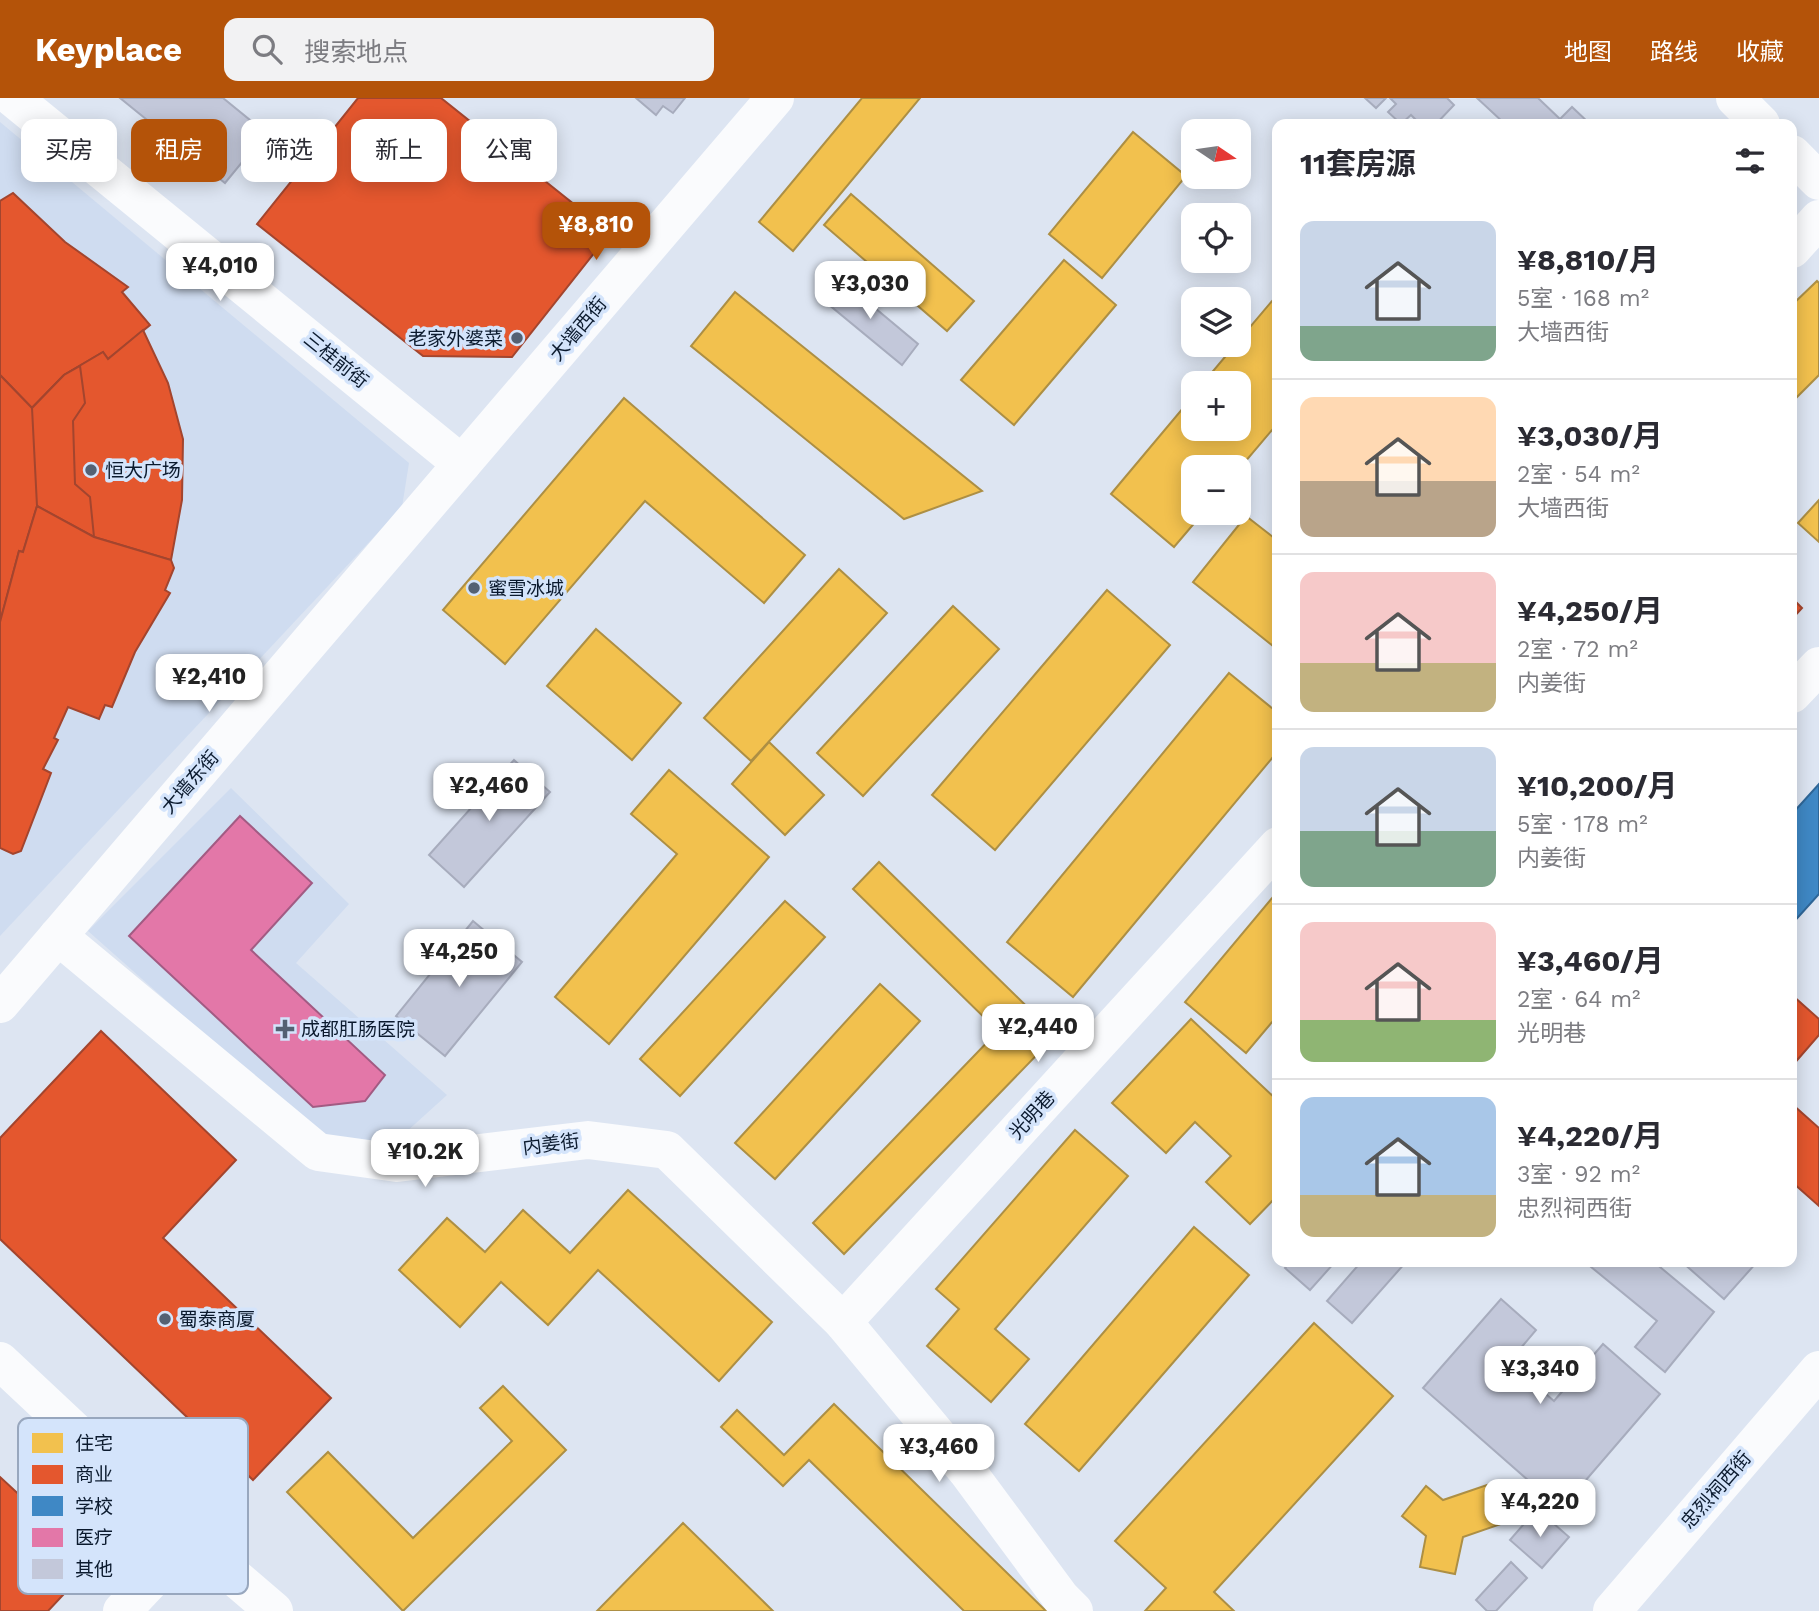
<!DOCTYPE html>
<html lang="zh">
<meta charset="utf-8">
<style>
:root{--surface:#fff;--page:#f2f2f3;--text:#2b2b33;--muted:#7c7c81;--line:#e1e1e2;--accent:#b45309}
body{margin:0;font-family:"Work Sans","Noto Sans SC",sans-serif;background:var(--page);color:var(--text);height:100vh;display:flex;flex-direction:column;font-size:26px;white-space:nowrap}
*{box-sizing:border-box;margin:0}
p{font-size:23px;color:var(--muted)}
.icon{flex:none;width:38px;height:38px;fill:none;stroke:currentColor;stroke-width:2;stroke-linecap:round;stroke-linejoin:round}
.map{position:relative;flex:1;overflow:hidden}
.side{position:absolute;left:1272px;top:21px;width:525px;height:1148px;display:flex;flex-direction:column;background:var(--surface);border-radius:14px;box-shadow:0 4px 18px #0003}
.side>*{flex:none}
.hud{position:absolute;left:21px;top:21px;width:665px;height:63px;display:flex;gap:14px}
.needle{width:46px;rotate:103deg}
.fabs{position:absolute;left:1181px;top:21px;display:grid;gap:14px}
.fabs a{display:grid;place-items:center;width:70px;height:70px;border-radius:14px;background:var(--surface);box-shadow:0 4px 18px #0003;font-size:35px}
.price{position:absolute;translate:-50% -60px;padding:0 16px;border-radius:14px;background:#fff;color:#222;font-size:23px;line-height:46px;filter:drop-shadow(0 2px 4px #0008)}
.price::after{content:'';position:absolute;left:50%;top:42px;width:21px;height:16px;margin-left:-10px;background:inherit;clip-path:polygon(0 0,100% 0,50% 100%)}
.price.on{background:var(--accent);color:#fff}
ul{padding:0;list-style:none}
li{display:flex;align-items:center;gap:21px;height:175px;padding:0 28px}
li+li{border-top:2px solid var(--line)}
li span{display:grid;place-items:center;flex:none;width:196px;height:140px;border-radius:14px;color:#555}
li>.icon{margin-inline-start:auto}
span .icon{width:84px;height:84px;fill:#fffc;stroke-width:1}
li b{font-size:30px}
h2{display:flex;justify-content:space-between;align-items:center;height:84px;padding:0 28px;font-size:30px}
.chip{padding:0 24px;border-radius:14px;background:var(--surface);box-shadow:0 4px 18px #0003;font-size:24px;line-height:63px}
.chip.on{background:var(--accent);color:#fff}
header{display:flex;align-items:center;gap:42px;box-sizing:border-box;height:98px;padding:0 35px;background:var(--accent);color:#fff}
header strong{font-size:33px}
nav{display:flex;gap:38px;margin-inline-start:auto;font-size:24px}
.search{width:490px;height:63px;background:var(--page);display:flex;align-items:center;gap:18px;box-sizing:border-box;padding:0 24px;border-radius:14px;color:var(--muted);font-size:26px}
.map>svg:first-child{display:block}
.built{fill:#cfdcf0}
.homes{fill:#f2c14e;stroke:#ad8f44;stroke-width:2}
.shops{fill:#e4572e;stroke:#a3452e;stroke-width:2}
.schools{fill:#3f88c5;stroke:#2f6798;stroke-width:2}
.health{fill:#e377a8;stroke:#a25b83;stroke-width:2}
.building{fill:#c3c8da;stroke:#a7acbd;stroke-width:2}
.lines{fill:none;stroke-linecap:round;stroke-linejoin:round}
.minor{stroke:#fafbfd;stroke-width:38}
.tertiary{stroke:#fafbfd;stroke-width:38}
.secondary{stroke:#fafbfd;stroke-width:38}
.poi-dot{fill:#546173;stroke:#d4e4fb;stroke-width:2.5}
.labels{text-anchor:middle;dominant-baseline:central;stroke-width:7;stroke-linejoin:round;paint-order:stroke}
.street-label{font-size:19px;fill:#0b1a2e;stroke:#d4e4fb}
.poi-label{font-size:19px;fill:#0b1a2e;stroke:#d4e4fb;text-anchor:start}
.key{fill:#d4e4fb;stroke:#98a7be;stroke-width:2}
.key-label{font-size:19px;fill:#0b1a2e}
</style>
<header>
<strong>Keyplace</strong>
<div class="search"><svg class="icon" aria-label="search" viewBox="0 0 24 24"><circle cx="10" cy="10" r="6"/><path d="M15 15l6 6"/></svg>搜索地点</div>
<nav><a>地图</a><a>路线</a><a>收藏</a></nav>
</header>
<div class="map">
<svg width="1819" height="1513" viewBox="0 0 1819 1513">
<rect width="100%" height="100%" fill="#dde5f2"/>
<!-- built -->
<g class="built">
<polygon points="0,24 409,365 402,409 0,838"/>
<polygon points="231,690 349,806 296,865 447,997 394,1045 320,1039 88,833"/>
</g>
<!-- homes -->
<g class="homes">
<polygon points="862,0 920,0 793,153 759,124"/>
<polygon points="1133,34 1186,78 1102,180 1049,136"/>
<polygon points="851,96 974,203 947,233 824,127"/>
<polygon points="1064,162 1116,207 1014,327 961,282"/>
<polygon points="1817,183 1819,185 1819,277 1792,304 1792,207"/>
<polygon points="735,194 982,393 904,421 691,248"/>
<polygon points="1278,196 1278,325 1239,371 1239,369 1194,369 1194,415 1203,415 1174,449 1111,396 1194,297 1194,331 1239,331 1239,285 1203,285 1235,247 1239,247 1239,242"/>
<polygon points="624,300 805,457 764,505 645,403 505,566 443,512"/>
<polygon points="1819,402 1819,444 1798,425"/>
<polygon points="1246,418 1278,443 1278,552 1193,484"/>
<polygon points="839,471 887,515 751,663 704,620"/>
<polygon points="1107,492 1170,547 995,752 932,697"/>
<polygon points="953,508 999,551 863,698 817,655"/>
<polygon points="596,531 681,605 632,662 547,588"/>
<polygon points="1229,575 1278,615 1278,653 1073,899 1007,844"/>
<polygon points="769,644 824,697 785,737 732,686"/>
<polygon points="669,672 769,759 609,946 555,899 677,756 631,716"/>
<polygon points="879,764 1056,937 844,1156 813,1125 998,933 853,791"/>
<polygon points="1278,793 1278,917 1246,955 1185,904"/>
<polygon points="785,803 825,839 680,998 640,961"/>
<polygon points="880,886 920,923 775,1081 735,1045"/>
<polygon points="1191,921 1278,1003 1278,1097 1250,1126 1206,1084 1231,1058 1195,1024 1166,1055 1112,1005"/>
<polygon points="1075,1032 1128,1078 995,1231 1029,1261 991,1304 927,1248 959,1211 936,1191"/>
<polygon points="628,1092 772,1224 719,1283 598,1172 548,1227 501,1184 460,1229 399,1172 447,1120 485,1154 523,1112 570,1155"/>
<polygon points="1194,1129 1249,1177 1079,1373 1025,1326"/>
<polygon points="1314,1225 1393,1298 1214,1494 1234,1513 1145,1513 1166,1490 1115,1443"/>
<polygon points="503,1288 566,1352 403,1513 287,1394 328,1354 413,1440 512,1343 480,1310"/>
<polygon points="834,1306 1046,1513 964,1513 809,1362 783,1388 721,1329 737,1312 784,1357"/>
<polygon points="1487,1387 1501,1426 1463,1439 1455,1476 1420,1469 1426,1438 1402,1418 1426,1388 1443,1402"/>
<polygon points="683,1425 773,1513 597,1513"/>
</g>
<!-- shops -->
<g class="shops">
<polygon points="358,0 441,0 610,135 512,259 423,258 257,126"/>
<polygon points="13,95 65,144 128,189 122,194 150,227 108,261 103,254 64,277 32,310 0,277 0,103"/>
<polygon points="143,232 168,285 183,341 182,402 171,462 94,439 37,408 23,454 19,453 0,524 0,277 32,310 64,277 103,254 108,261"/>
<polygon points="80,268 85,305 73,323 75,386 90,399 94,439 37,408 32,310 64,277"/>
<polygon points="37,408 94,439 171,462 174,470 165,492 170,495 135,554 112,609 105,607 99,621 68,609 54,640 58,642 43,671 51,675 21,753 13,756 0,750 0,524 19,453 23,454"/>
<polygon points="1792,500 1802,510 1792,521"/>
<polygon points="1792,897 1819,921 1819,937 1792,968"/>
<polygon points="101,933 236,1062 163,1140 331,1300 253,1382 0,1141 0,1040"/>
<polygon points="1792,1006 1819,1030 1819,1108 1792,1084"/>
<polygon points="0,1379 93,1465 48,1513 0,1513"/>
</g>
<!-- schools -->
<polygon class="schools" points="1819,686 1819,796 1792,826 1792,716"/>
<!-- health -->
<polygon class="health" points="240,718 312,785 251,852 385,977 365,1003 313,1009 129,838"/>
<!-- building -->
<g class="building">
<polygon points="120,0 223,0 266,35 225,85"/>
<polygon points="636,0 685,0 673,15 663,8 656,17"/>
<polygon points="1365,0 1386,0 1376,10"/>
<polygon points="1390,0 1447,0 1454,7 1436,26 1420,26 1411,17 1401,26 1388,14 1396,6"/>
<polygon points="1477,0 1538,0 1560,21 1572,9 1590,26 1505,26"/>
<polygon points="839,180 918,246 902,267 822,201"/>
<polygon points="514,662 550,694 464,789 429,757"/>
<polygon points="473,823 522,864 445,958 396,918"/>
<polygon points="1290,1164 1335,1164 1310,1192 1285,1170"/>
<polygon points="1361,1164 1406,1164 1352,1225 1327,1203"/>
<polygon points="1585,1164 1654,1164 1714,1214 1665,1274 1635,1249 1657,1223"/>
<polygon points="1682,1164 1757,1164 1724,1201"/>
<polygon points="1501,1201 1536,1232 1509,1264 1554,1303 1603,1246 1660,1296 1561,1411 1423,1290"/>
<polygon points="1537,1411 1569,1439 1542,1470 1510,1442"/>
<polygon points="1511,1464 1527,1480 1496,1513 1487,1513 1476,1502"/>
</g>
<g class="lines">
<!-- minor -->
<g class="minor">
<polyline points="13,0 462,366"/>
<polyline points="1735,0 1761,26"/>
<polyline points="1792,56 1819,83"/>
<polyline points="1792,151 1819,121"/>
<polyline points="1792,596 1819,568"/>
<polyline points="58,838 318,1054 397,1065 588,1042 667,1052 843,1224 967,1373 1061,1500 1074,1513"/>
<polyline points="0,906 775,0"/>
<polyline points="843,1224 1278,748"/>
<polyline points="122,1513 190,1441"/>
</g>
<!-- tertiary -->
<polyline class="tertiary" points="1612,1513 1819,1272"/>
<!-- secondary -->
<polyline class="secondary" points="0,1263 190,1441 274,1513"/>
</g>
<!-- markers -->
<g class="poi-dot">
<circle cx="517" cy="240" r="7"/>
<circle cx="91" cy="372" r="7"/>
<circle cx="474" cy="490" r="7"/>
<path d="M281.5 920.5h7v7h7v7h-7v7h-7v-7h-7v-7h7z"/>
<circle cx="165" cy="1221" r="7"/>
</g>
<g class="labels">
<!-- street labels -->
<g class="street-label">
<text transform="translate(578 231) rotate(-50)">大墙西街</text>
<text transform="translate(336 262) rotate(39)">三桂前街</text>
<text transform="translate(190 684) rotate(-49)">大墙东街</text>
<text transform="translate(1032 1017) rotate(-48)">光明巷</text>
<text transform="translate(551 1046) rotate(-7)">内姜街</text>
<text transform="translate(1716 1392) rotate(-49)">忠烈祠西街</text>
</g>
<!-- poi labels -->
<g class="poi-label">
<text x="503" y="240" text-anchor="end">老家外婆菜</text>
<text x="105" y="372">恒大广场</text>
<text x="488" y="490">蜜雪冰城</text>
<text x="301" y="931">成都肛肠医院</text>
<text x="179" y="1221">蜀泰商厦</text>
</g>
</g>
<!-- legend -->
<rect x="18" y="1320" width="230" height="176" rx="10" class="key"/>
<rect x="32" y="1335" width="31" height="20" fill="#f2c14e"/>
<rect x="32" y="1367" width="31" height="19" fill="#e4572e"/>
<rect x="32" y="1398" width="31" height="20" fill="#3f88c5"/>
<rect x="32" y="1430" width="31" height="19" fill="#e377a8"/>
<rect x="32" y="1461" width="31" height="20" fill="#c3c8da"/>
<g class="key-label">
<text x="75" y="1352">住宅</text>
<text x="75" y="1383">商业</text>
<text x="75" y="1415">学校</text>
<text x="75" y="1446">医疗</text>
<text x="75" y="1478">其他</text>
</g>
</svg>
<div class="fabs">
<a><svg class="needle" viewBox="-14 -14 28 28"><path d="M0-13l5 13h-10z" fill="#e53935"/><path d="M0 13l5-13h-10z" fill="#7c7c81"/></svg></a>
<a><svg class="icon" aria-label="locate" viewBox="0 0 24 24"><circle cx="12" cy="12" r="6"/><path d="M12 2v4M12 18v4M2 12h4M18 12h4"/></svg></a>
<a><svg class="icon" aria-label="layers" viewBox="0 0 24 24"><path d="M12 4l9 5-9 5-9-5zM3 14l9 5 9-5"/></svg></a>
<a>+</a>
<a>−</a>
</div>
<b class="price on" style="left:596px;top:164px">¥8,810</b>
<b class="price" style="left:220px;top:205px">¥4,010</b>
<b class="price" style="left:870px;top:223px">¥3,030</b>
<b class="price" style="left:209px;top:616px">¥2,410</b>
<b class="price" style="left:489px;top:725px">¥2,460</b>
<b class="price" style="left:459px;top:891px">¥4,250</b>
<b class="price" style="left:1038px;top:966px">¥2,440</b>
<b class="price" style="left:425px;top:1091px">¥10.2K</b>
<b class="price" style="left:1540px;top:1308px">¥3,340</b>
<b class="price" style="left:939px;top:1386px">¥3,460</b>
<b class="price" style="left:1540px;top:1441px">¥4,220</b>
<div class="hud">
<a class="chip">买房</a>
<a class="chip on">租房</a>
<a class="chip">筛选</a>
<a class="chip">新上</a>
<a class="chip">公寓</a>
</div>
<section class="side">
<h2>11套房源<svg class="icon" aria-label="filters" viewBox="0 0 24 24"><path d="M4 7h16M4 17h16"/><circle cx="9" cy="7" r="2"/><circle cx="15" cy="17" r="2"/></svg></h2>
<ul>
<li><span style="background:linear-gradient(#c9d6e8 75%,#7fa58c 0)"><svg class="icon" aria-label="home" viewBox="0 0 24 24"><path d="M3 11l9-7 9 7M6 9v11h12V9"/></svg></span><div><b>¥8,810/月</b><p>5室 · 168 m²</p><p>大墙西街</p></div></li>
<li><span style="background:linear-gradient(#ffd9b3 60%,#b9a48a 0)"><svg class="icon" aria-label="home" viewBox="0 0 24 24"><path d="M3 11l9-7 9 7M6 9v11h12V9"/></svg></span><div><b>¥3,030/月</b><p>2室 · 54 m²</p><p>大墙西街</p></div></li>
<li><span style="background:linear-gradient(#f6c9c9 65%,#c2b280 0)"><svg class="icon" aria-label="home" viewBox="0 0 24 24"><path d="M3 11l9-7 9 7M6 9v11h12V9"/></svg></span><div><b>¥4,250/月</b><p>2室 · 72 m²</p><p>内姜街</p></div></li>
<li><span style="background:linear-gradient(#c9d6e8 60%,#7fa58c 0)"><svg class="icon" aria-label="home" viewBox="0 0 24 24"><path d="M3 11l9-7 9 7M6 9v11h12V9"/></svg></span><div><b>¥10,200/月</b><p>5室 · 178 m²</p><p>内姜街</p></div></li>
<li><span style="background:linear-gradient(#f6c9c9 70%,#8fb573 0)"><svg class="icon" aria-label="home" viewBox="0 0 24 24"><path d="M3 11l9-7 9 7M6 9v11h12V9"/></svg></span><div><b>¥3,460/月</b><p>2室 · 64 m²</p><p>光明巷</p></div></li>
<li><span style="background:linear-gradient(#a9c7e8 70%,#c2b280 0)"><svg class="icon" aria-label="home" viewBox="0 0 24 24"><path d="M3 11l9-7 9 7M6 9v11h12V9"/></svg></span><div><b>¥4,220/月</b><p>3室 · 92 m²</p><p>忠烈祠西街</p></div></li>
</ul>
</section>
</div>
